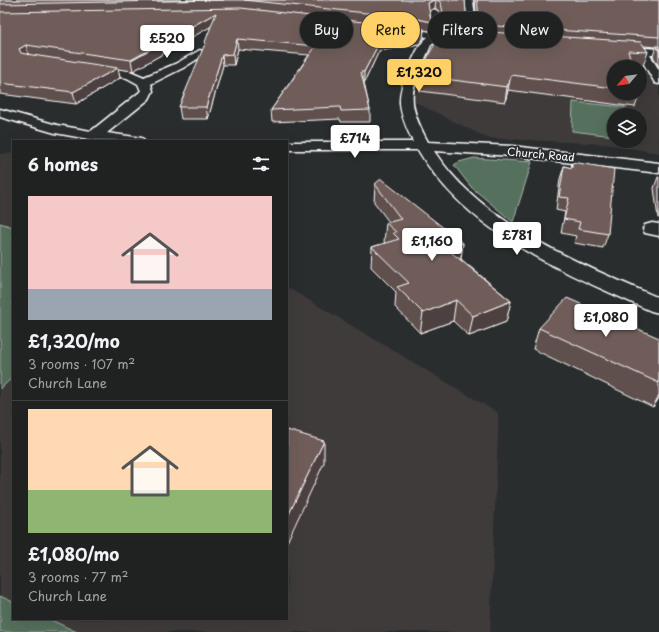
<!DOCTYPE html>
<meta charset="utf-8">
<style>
:root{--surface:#202222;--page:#2d2f2f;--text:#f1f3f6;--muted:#a2a4a5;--line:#3d3f40;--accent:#ffd166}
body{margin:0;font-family:"Playpen Sans",sans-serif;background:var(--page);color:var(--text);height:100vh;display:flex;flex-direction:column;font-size:15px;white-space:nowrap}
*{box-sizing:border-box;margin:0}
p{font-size:13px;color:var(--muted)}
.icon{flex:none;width:22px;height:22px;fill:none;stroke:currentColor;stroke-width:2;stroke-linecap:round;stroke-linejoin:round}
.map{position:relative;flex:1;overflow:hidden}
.panel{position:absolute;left:12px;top:140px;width:276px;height:480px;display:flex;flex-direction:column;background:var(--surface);border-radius:0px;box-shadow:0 4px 16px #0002,0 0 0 1px var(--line)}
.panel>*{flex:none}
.hud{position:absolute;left:300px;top:12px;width:299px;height:36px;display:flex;gap:8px}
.needle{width:26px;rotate:241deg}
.controls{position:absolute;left:607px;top:60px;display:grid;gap:8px}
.controls a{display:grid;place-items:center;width:40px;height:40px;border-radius:50%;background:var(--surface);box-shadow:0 4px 16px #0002,0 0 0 1px var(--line);font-size:20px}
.price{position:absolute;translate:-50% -34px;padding:0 9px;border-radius:4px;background:#fff;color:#222;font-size:13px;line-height:26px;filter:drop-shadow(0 1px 2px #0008)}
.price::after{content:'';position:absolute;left:50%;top:24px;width:12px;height:9px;margin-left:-6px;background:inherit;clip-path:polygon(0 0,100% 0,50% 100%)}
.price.selected{background:var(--accent);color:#111}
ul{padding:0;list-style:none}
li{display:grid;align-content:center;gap:8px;height:212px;padding:0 16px}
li+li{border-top:1px solid var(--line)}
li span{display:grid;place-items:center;height:124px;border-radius:0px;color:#555}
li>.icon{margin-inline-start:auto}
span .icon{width:72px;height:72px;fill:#fffc;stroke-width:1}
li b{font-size:17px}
h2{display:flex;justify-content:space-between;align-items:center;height:48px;padding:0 16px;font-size:17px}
.pill{padding:0 14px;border-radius:18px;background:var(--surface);box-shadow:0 4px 16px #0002,0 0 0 1px var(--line);font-size:14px;line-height:36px}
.pill.selected{background:var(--accent);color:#111}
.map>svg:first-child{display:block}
.built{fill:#3f3b3b;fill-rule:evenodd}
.green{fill:#556f5d;stroke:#aab7ae}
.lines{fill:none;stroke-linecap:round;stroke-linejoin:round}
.minor-casing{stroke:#fff;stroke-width:3}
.minor{fill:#2a2d2e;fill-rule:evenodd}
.wall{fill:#5f504d;stroke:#fff;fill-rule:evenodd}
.shaded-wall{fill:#4e413f;stroke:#fff}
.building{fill:#6f5d5a;stroke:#fff}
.labels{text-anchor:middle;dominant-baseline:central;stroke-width:4;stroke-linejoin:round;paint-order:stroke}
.far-street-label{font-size:11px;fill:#fff;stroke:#2a2d2e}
</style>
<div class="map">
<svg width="659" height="632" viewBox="0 0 659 632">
<rect width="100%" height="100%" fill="#2a2d2e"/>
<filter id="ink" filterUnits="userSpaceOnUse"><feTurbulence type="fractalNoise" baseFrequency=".025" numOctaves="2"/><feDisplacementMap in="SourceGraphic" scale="8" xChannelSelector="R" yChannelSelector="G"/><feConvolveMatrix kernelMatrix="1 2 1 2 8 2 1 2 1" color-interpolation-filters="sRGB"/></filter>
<g filter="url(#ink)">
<!-- built -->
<g class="built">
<path d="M434,39L659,55V153L606,144L487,138L413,101ZM614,67H640V93H614ZM614,115H640V141H614Z"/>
<polygon points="13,153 13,619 287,619 287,287 498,413 498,433 490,632 0,632 0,154"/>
</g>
<!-- green -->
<g class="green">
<polygon points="573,102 625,107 626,115 614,115 614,136 572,131"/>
<polygon points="474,158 532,162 513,222 471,187 454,165 459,162"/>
<polygon points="0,223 13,227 13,377 0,389"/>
<polygon points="0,596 13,602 13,619 49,619 77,632 0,632"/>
</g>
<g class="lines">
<defs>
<g id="minor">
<path d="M465,0H473L477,38L472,41H436L431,45C412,90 403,96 428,142L512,146L659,163V173L512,156L434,151C481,224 582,265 659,298V313L651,311C566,273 468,235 418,150H287V142H413C397,108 395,97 411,63C416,53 419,44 428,37L394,33L389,30L394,27L432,32L429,12L434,9L439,12L443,34L467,35Z"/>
<polygon points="617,46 659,49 659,55 650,55 659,70 659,84 655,83 638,54 613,51 612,49"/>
<polygon points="200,50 206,53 204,55 183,68 151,84 153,91 149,99 107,133 142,138 144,141 94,140 55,133 0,117 0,109 57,125 91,131 141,91 138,84 127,78 86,72 84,69 86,66 90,65 130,71 144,77 175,64"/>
<polygon points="652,223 659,224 659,236 645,233 643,229 645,225"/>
</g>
</defs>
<!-- minor casing -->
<use href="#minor" class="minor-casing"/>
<!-- minor -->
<use href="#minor" class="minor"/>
</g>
<!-- wall -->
<g class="wall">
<path d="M0,0H465L467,25L466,30L478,31L475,0H659V67L653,56L656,47L644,46L648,52L643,66L632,65L614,67V93H640L635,107L508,90L505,102L420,91L421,76L444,29L440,12L435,8L430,11L431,22L430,31L424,30L423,39L419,44L379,51L364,83L370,110V122H341L340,119L272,122L271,110L309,55L238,49L234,65H223L208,119H181L179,107L206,44L211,26L133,71L118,69L120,78L76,104L0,94ZM242,9L412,28L418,29Z"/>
<polygon points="572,162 608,234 603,248 574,243 576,236 561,233 565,212 556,210 560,179 564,166 571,168"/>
<polygon points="658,177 659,177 659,218 658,218 654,188"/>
<polygon points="375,184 463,243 461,259 511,301 506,322 469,336 453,321 420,333 395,307 396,292 371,267 372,247 385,243 384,242 386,223 389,222 374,202"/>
<polygon points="539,328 659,338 659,398 653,407 533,349"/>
</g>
<!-- shaded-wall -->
<g class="shaded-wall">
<polygon points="434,0 436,0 435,8 428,12 428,3"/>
<polygon points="216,13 217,23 133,71 131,60"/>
<polygon points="424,29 423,39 419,44 379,51 364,83 364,72 380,41"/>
<polygon points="237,39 238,49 234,65 233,54"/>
<polygon points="26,45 29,56 22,59 19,49"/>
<polygon points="222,55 223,65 208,119 206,107"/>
<polygon points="118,68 120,78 76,104 73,92"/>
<polygon points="511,75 508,90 505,102 507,87"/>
<polygon points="463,243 460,263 447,249"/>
<polygon points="456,300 453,321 420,333 423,313"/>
<polygon points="511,301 506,322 469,336 473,316"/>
<polygon points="659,395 659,398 653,407"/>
<polygon points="324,441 324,463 287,542 287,518"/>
</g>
<!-- building -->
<g class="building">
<polygon points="0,0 224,0 0,4"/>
<polygon points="244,0 434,0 428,3 431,22 413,18"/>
<polygon points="437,0 465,0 467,25 445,23 441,3"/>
<polygon points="477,0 659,0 659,37 480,25"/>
<polygon points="241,8 424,29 420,35 380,41 364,72 361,72 370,110 341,111 340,107 271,110 316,46 237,39 233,54 222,55 206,107 179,107 204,46 206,44 205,42 216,13 131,60 26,45 19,49 21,53 26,54 118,68 73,92 0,83 0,12"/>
<polygon points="444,29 641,42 648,52 628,51 633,67 614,67 614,88 511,75 507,87 421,76 429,54"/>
<polygon points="656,46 659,46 659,51"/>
<polygon points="572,162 614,169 608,234 578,229 580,222 564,219 569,198 559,197 564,166 572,168"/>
<polygon points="381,179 463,243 447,249 511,301 473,316 456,300 423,313 397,287 409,283 372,247 399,239 393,233 396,232 386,223 401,219 375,184"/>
<polygon points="567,298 659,338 659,383 539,328"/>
<polygon points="287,430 324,441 287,518"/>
</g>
</g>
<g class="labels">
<!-- far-street labels -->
<g class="far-street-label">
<text transform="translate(541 154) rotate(5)">Church Road</text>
</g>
</g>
</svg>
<div class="controls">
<a><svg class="needle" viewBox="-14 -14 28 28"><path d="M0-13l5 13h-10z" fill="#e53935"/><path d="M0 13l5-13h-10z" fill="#a2a4a5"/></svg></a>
<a><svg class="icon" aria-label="layers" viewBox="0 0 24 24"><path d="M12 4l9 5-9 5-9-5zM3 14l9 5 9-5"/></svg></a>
</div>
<b class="price" style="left:167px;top:59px">£520</b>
<b class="price selected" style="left:419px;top:93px">£1,320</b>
<b class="price" style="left:355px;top:159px">£714</b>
<b class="price" style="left:517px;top:256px">£781</b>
<b class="price" style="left:432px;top:262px">£1,160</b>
<b class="price" style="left:606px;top:338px">£1,080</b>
<div class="hud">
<a class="pill">Buy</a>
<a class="pill selected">Rent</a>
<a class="pill">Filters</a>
<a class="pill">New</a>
</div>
<section class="panel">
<h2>6 homes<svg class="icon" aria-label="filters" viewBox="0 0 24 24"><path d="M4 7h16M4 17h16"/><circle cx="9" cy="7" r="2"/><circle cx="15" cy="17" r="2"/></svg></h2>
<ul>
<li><span style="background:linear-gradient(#f6c9c9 75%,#9aa5b1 0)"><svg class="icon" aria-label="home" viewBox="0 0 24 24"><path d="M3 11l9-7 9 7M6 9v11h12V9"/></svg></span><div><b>£1,320/mo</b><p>3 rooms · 107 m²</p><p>Church Lane</p></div></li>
<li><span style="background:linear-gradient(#ffd9b3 65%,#8fb573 0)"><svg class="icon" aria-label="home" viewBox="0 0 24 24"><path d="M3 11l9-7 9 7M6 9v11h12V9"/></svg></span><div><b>£1,080/mo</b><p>3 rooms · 77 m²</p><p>Church Lane</p></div></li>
</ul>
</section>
</div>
